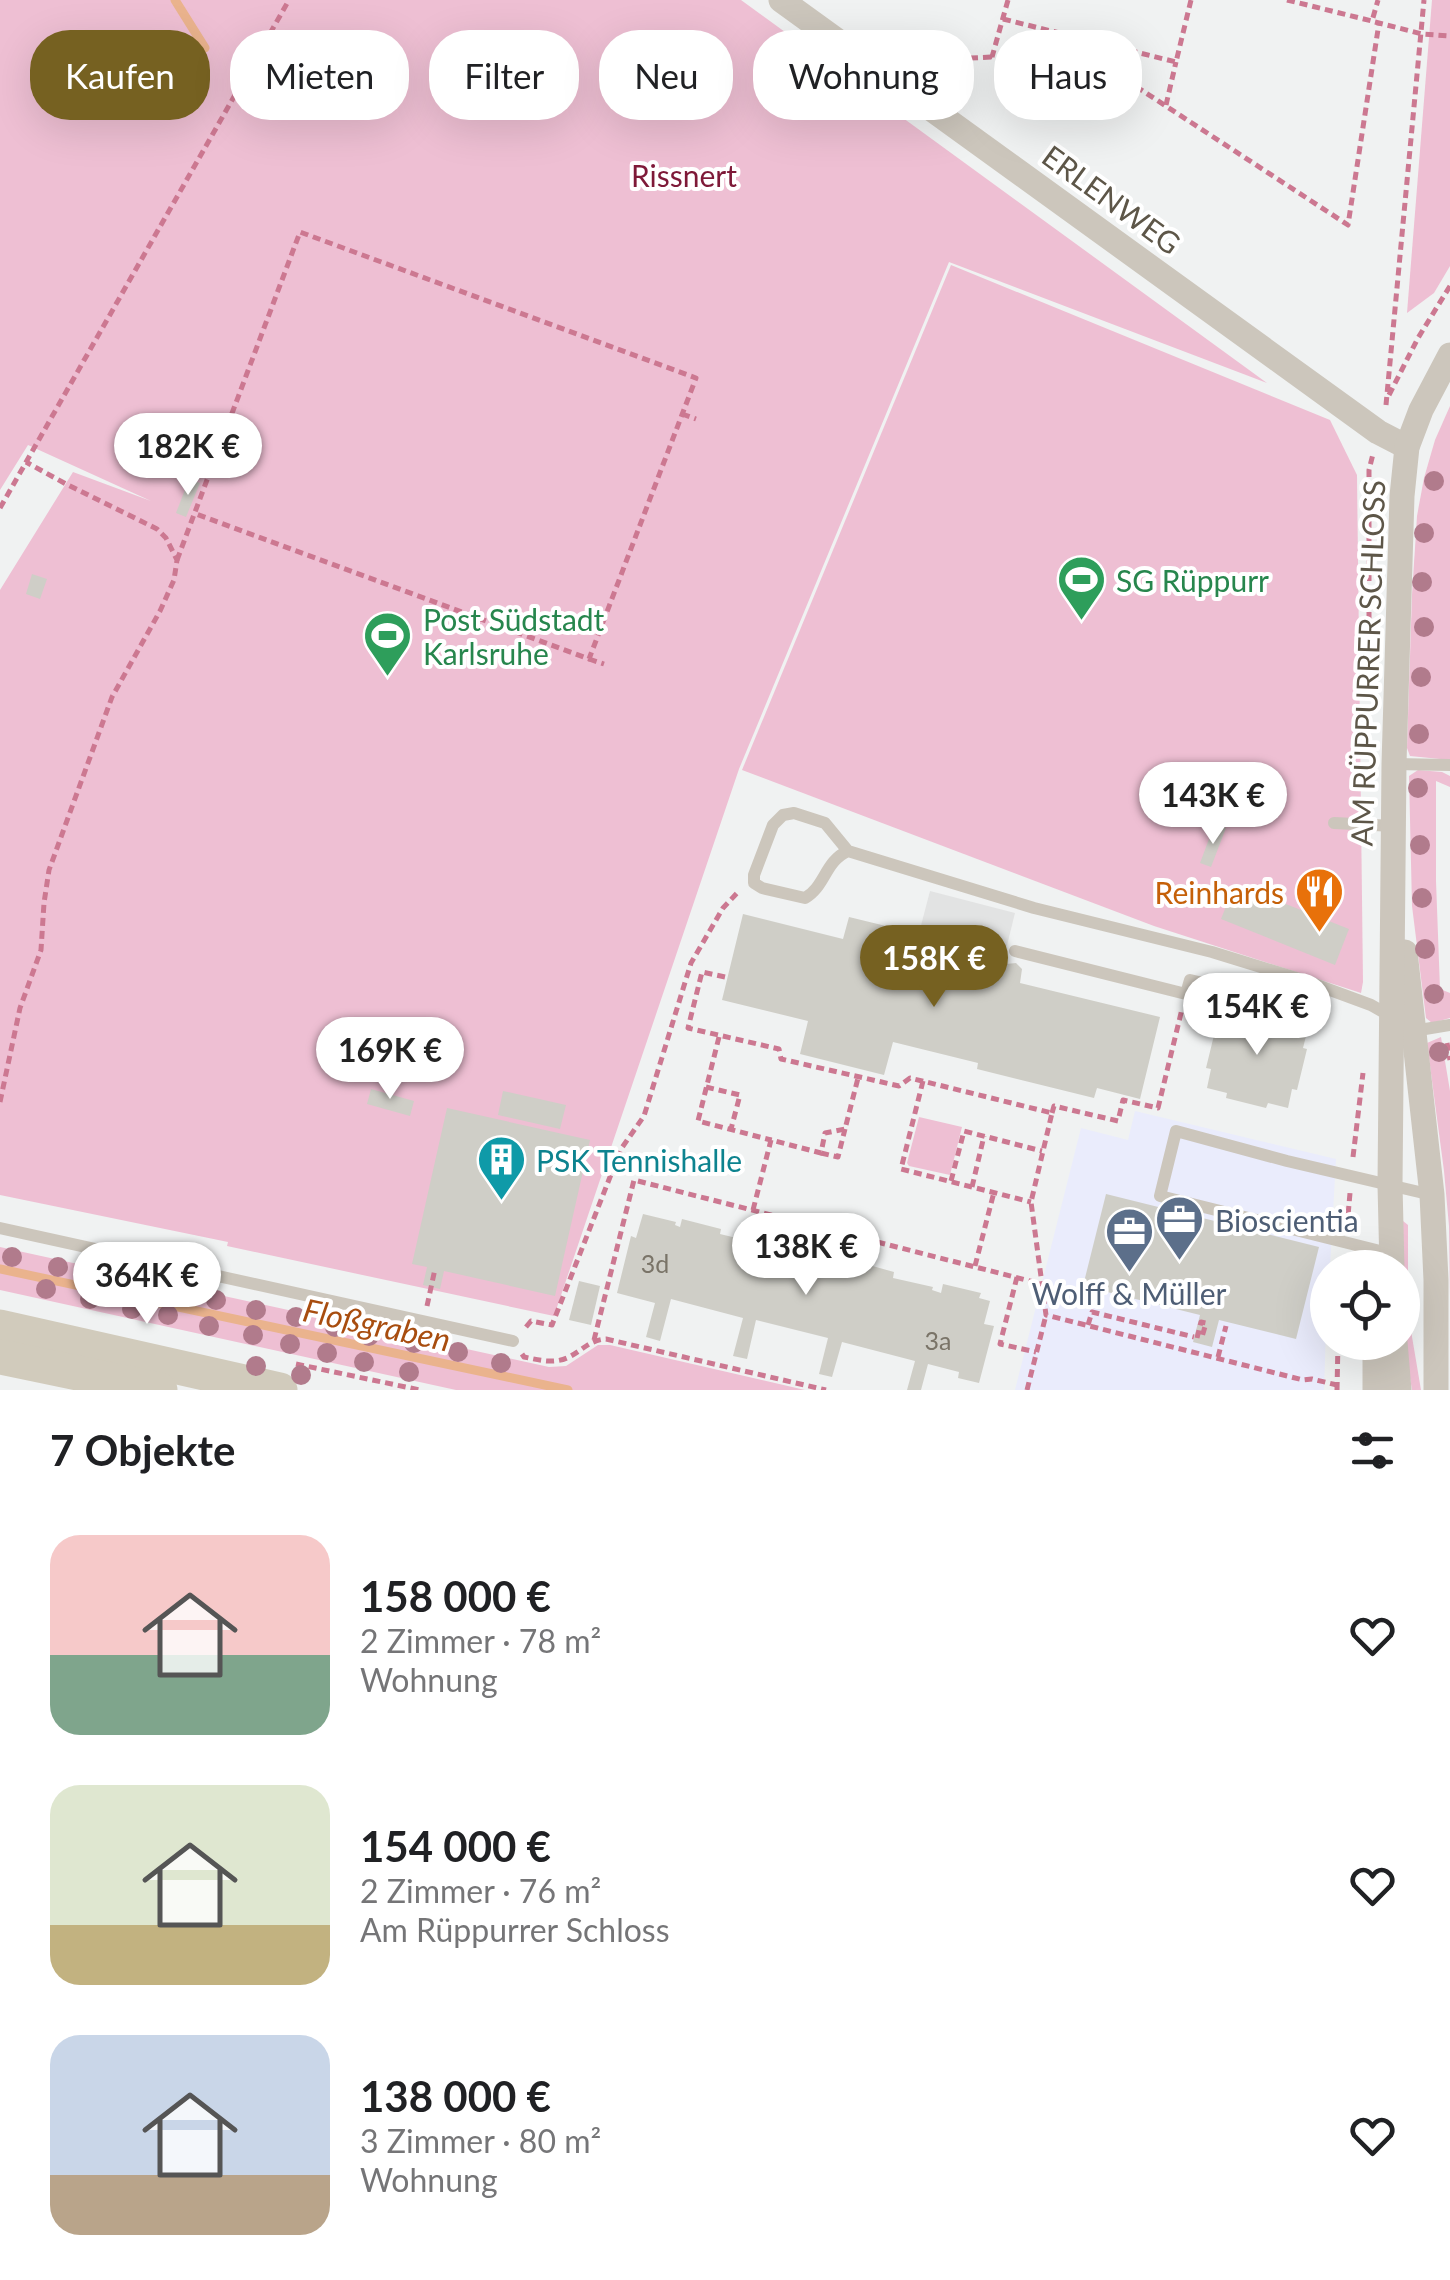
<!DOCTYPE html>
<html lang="de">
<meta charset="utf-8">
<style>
:root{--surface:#fff;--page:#f2f2f2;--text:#202124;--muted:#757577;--accent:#766121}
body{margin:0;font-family:Lato,sans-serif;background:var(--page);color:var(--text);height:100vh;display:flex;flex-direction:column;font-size:38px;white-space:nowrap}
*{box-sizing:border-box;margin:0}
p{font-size:32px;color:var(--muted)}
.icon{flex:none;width:55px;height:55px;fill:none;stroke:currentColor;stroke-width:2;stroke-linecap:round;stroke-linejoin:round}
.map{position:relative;height:1390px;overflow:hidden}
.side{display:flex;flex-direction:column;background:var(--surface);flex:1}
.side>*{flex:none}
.banner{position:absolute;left:30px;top:30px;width:1390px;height:90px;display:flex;gap:20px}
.controls{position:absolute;left:1310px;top:1250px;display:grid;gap:20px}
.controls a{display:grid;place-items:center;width:110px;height:110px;border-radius:50%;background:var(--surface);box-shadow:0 10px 40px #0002;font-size:50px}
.price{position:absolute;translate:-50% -85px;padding:0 22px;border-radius:35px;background:#fff;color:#222;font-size:32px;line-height:65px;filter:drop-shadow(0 2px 5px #0008)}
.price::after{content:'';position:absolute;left:50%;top:60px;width:30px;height:22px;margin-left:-15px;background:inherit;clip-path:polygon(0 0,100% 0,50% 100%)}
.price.active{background:var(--accent);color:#fff}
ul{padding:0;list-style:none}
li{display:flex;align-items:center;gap:30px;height:250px;padding:0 50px}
li span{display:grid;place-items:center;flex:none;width:280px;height:200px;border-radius:30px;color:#555}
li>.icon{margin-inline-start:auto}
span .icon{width:120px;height:120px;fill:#fffc;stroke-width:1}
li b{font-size:42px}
h2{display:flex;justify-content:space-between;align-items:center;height:120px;padding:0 50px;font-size:42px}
.chip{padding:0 35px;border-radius:40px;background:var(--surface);box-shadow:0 10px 40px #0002;font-size:35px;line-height:90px}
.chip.active{background:var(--accent);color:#fff}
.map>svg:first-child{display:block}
.commercial{fill:#eaecfc}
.education{fill:#e2e3e3}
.green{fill:#eebfd3}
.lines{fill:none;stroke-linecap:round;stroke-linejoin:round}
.stream{stroke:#eab38d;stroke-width:9}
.building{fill:#cfcec7}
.path{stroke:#cc7891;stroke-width:5;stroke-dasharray:8 5;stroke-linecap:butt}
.service{stroke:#ccc6bc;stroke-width:12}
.minor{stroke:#ccc6bc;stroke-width:25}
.secondary{stroke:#d1cbbc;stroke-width:35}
.tree{fill:#b17b8c}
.labels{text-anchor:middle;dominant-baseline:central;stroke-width:8;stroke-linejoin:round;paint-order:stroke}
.number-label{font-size:25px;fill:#7a7468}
.park-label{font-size:30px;fill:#7e1938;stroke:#fff}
.street-label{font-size:30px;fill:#5d5648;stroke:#fff}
.leisure-label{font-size:30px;fill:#27864d;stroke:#fff;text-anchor:start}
.food-label{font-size:30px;fill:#c56008;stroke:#fff;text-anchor:end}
.culture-label{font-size:30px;fill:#0d838f;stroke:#fff;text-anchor:start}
.service-label{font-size:30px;fill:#4e5e75;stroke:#fff;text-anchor:start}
.water-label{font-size:32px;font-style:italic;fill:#a84d0f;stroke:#fff}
</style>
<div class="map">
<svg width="1450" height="1390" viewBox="0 0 1450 1390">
<rect width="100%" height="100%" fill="#f0f2f2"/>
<!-- commercial -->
<polygon class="commercial" points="1135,1111 1336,1159 1330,1267 1328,1268 1324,1390 1015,1390 1081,1128 1128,1140"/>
<!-- education -->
<polygon class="education" points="930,891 1015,913 978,1063 913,956"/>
<!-- green -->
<g class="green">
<polygon points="0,0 741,0 1267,383 949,262 739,769 554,1316 227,1246 228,1242 0,1195 0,590 73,472 151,501 28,445 0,490"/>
<polygon points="1432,0 1450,0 1450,266 1434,293 1407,313"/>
<polygon points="951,265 1330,420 1357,475 1363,982 1361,993 1154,926 742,770"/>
<polygon points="1450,406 1450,760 1410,756 1407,748 1412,595 1417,516 1424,478 1435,440"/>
<polygon points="1418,770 1442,772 1450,776 1450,787 1436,781 1436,881 1440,989 1450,993 1450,1018 1432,1023 1426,1018 1412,906 1409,776"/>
<polygon points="1441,1037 1450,1091 1450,1296 1449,1226 1444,1171 1427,1043"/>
<polygon points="919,1117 962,1127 950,1175 909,1166 907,1163"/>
<polygon points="1403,1221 1408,1225 1408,1313 1421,1390 1412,1390 1403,1336"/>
<polygon points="0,1247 549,1367 566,1366 598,1345 610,1345 805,1390 456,1390 0,1290"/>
</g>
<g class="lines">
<!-- stream -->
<g class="stream">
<polyline points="175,0 205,48"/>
<polyline points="0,1269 568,1390"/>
</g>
</g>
<!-- building -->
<g class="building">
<polygon points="189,479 200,483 186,517 176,513"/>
<polygon points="32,574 47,579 40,599 26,594"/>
<polygon points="1218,825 1226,828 1211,867 1200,863 1209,839 1212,840"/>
<polygon points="1235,884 1349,929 1335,965 1221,919"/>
<polygon points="743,914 843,939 849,917 890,927 885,949 1000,978 1002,968 1006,964 1016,963 1022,969 1020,983 1160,1017 1140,1099 1097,1088 1094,1098 977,1069 978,1063 893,1042 884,1075 800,1054 808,1021 722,1000"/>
<polygon points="1248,1007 1289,1017 1288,1023 1308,1028 1303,1048 1307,1049 1297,1090 1292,1089 1288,1108 1268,1103 1266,1108 1226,1098 1227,1093 1207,1088 1211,1069 1206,1068 1216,1027 1222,1028 1227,1008 1247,1013"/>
<polygon points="371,1089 414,1101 410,1116 367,1104"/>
<polygon points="503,1091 566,1105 560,1129 498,1115"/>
<polygon points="447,1108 590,1140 555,1296 444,1271 440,1289 423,1285 427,1267 412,1264"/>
<polygon points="1106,1194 1319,1247 1296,1339 1219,1320 1212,1347 1193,1342 1200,1315 1083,1286"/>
<polygon points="643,1214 676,1222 675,1225 680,1227 682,1219 721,1229 720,1234 761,1244 760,1248 768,1250 771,1240 807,1249 806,1256 847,1266 846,1269 856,1272 858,1262 894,1272 893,1278 933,1287 932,1290 941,1293 943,1284 981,1293 979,1298 990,1301 984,1324 994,1326 979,1383 958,1378 959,1372 928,1364 921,1390 907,1390 915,1361 842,1342 832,1377 819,1374 828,1338 756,1320 747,1359 733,1356 743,1318 671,1299 660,1341 646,1337 655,1303 617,1293 631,1236 636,1238"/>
<polygon points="579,1281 600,1286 591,1325 569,1320"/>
</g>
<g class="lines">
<!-- path -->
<g class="path">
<polyline points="1008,0 992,57 1074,108"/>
<polyline points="1287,0 1372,21 1378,0"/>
<polyline points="1003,19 1176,62 1191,0"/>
<polyline points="1375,22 1422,34 1450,36"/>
<polyline points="1101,43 1097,61 1348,225 1379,23"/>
<polyline points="970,58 992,57"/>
<polyline points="1166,105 1176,62"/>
<polyline points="1389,395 1418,338 1450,286"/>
<polyline points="1386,405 1424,0"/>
<polyline points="682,414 696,419"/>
<polyline points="0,508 289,0"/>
<polyline points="177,560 300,232 696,378 589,659 196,514"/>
<polyline points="1369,633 1369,470 1373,454"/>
<polyline points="589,659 604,664"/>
<polyline points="725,977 702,972 688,1028 779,1049 781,1059 899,1086 910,1078 1052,1113 1031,1202 1042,1284"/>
<polyline points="719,1037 698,1121 771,1140"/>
<polyline points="1447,1043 1450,1060"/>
<polyline points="923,1081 901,1169 1031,1202"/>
<polyline points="706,1087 740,1095 731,1129"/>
<polyline points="0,1102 20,1008 41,950 44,903 49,870 112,697 160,611 174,580 177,560 166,538 157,529 66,484 26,462"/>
<polyline points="1052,1113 1054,1106 1118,1121 1123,1100 1158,1108 1182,1009"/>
<polyline points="821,1153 838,1157 845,1129"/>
<polyline points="1353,1157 1363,1073"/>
<polyline points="951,1181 964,1131 1042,1151"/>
<polyline points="972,1187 984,1136"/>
<polyline points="753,1210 771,1140 821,1153 825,1133 845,1129 858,1078"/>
<polyline points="1347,1227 1350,1193"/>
<polyline points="975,1266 994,1192"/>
<polyline points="1017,1277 1000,1344 1036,1352"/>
<polyline points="427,1306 435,1269"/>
<polyline points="1088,1325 1092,1312 1194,1337"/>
<polyline points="526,1327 531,1321 552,1325 621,1149 644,1116 691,963 723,908 738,892"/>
<polyline points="1197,1338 1201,1322 1206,1323 1202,1337"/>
<polyline points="594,1340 634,1180 1042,1284 1046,1315 1303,1380 1312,1379 1337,1385"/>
<path d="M522,1354L524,1357C539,1360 553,1364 567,1358C582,1351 589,1340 606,1339L826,1390"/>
<polyline points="1218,1357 1226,1326"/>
<polyline points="296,1364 420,1390"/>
<polyline points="1027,1390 1046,1315"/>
<polyline points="1337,1390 1338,1342"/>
</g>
<!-- service -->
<g class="service">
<polyline points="1394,764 1450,765"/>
<polyline points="1334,823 1394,826"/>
<path d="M848,851L825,823L794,813L783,815L773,825L754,875V883L762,888L805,898C825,887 825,861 848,851L1034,908L1212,952L1306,981L1371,1005L1392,1017"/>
<polyline points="1015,951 1186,994 1190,980 1284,1002 1299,1001 1306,981"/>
<polyline points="1413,1031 1450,1025"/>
<polyline points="0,1228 513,1341"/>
<polyline points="1392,1254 1160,1196 1176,1131 1287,1161 1432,1195"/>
</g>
<!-- minor -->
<g class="minor">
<polyline points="781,0 1378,432 1407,447"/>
<polyline points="1405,952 1432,1195 1436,1280 1436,1390"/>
<polyline points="1392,1268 1390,1185 1394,764 1402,496 1407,447 1421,410 1450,355"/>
<polyline points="1375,1342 1375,1390"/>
<polyline points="1395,1342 1399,1390"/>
</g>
<!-- secondary -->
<g class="secondary">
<polyline points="0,1327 280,1390"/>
<polyline points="0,1357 160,1390"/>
</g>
</g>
<!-- trees -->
<g class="tree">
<circle cx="1434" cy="481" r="10"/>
<circle cx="1424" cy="533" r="10"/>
<circle cx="1422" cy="582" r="10"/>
<circle cx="1424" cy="627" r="10"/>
<circle cx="1421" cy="677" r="10"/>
<circle cx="1419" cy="734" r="10"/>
<circle cx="1418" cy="788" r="10"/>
<circle cx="1420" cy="845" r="10"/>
<circle cx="1422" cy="898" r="10"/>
<circle cx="1425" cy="949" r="10"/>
<circle cx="1434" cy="994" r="10"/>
<circle cx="1439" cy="1052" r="10"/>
<circle cx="12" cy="1257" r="10"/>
<circle cx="58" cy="1267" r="10"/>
<circle cx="94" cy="1274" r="10"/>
<circle cx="136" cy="1282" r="10"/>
<circle cx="46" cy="1289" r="10"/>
<circle cx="175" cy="1292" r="10"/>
<circle cx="90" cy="1299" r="10"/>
<circle cx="216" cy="1300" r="10"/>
<circle cx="132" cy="1309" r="10"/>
<circle cx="256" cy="1310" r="10"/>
<circle cx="168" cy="1315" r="10"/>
<circle cx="296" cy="1317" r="10"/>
<circle cx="209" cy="1326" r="10"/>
<circle cx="335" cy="1327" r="10"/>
<circle cx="253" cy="1335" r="10"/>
<circle cx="369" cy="1336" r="10"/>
<circle cx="414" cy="1343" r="10"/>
<circle cx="290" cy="1344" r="10"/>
<circle cx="458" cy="1352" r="10"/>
<circle cx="327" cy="1353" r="10"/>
<circle cx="364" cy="1362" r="10"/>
<circle cx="501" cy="1363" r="10"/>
<circle cx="256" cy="1366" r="10"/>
<circle cx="409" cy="1372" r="10"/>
<circle cx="301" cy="1375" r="10"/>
</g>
<!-- icons -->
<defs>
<symbol id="stadium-pin" viewBox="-11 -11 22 30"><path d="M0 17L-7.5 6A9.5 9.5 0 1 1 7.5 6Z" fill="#2e9e5b" stroke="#fff"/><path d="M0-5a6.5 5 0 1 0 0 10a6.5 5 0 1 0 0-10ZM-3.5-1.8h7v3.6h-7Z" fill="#fff"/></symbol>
<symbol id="restaurant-pin" viewBox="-11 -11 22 30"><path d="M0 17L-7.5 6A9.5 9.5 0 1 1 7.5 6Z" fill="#e8710a" stroke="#fff"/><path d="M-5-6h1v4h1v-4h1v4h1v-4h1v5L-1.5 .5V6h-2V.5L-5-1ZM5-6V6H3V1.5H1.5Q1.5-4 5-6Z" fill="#fff"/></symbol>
<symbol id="building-pin" viewBox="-11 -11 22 30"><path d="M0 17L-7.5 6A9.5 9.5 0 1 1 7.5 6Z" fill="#0f9aa8" stroke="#fff"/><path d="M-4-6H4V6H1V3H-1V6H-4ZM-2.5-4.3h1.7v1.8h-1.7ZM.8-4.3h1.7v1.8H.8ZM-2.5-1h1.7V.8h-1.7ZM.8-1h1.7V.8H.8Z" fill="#fff"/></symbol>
<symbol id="office-pin" viewBox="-11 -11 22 30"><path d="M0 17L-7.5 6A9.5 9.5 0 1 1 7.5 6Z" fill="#5c6f8a" stroke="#fff"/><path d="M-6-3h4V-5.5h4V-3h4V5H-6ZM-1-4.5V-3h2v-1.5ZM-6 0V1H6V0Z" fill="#fff"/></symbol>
</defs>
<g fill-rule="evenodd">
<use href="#stadium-pin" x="1054" y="552" width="55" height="75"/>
<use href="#stadium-pin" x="360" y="608" width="55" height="75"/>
<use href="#restaurant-pin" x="1292" y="864" width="55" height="75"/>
<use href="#building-pin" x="474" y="1132" width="55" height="75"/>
<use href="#office-pin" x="1152" y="1192" width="55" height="75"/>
<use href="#office-pin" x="1102" y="1204" width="55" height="75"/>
</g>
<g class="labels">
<!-- number labels -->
<g class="number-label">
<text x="655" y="1263">3d</text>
<text x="938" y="1340">3a</text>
</g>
<!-- park labels -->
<g class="park-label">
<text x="684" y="175">Rissnert</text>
</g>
<!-- street labels -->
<g class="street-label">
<text transform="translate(1112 199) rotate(36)">ERLENWEG</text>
<text transform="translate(1367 663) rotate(-88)">AM RÜPPURRER SCHLOSS</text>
</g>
<!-- leisure labels -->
<g class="leisure-label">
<text x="1116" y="580">SG Rüppurr</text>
<text x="423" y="619">Post Südstadt<tspan x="423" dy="34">Karlsruhe</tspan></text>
</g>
<!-- food labels -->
<g class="food-label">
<text x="1284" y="892">Reinhards</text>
</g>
<!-- culture labels -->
<g class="culture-label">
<text x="536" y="1160">PSK Tennishalle</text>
</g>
<!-- service labels -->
<g class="service-label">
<text x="1215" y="1220">Bioscientia</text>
<text x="1129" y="1293" text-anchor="middle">Wolff &amp; Müller</text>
</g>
<!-- water labels -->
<g class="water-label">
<text transform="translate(377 1324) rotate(12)">Floßgraben</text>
</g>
</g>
</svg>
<div class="controls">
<a><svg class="icon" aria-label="locate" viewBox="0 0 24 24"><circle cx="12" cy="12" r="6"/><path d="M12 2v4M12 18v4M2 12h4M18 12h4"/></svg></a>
</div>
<b class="price" style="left:188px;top:498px">182K €</b>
<b class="price" style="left:1213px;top:847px">143K €</b>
<b class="price active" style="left:934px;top:1010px">158K €</b>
<b class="price" style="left:1257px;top:1058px">154K €</b>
<b class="price" style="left:390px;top:1102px">169K €</b>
<b class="price" style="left:806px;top:1298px">138K €</b>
<b class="price" style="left:147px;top:1327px">364K €</b>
<div class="banner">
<a class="chip active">Kaufen</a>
<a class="chip">Mieten</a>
<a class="chip">Filter</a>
<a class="chip">Neu</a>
<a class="chip">Wohnung</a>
<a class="chip">Haus</a>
</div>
</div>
<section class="side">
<h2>7 Objekte<svg class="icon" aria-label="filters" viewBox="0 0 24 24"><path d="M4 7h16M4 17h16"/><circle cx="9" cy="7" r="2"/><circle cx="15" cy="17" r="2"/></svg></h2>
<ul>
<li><span style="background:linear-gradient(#f6c9c9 60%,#7fa58c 0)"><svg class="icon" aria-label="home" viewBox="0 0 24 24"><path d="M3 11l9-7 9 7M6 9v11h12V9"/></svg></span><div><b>158 000 €</b><p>2 Zimmer · 78 m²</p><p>Wohnung</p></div><svg class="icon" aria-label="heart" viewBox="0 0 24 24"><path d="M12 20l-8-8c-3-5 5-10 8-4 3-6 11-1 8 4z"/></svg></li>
<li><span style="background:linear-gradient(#dfe7d0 70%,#c2b280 0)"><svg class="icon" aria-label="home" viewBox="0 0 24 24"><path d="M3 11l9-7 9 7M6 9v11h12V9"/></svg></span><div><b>154 000 €</b><p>2 Zimmer · 76 m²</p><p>Am Rüppurrer Schloss</p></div><svg class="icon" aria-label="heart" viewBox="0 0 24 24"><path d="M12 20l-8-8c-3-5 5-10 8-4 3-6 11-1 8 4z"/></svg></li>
<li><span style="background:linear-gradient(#c9d6e8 70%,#b9a48a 0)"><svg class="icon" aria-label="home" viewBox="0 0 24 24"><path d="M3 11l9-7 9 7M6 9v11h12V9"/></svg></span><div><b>138 000 €</b><p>3 Zimmer · 80 m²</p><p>Wohnung</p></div><svg class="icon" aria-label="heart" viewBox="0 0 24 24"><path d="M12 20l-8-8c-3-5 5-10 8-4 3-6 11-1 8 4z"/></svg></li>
</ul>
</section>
